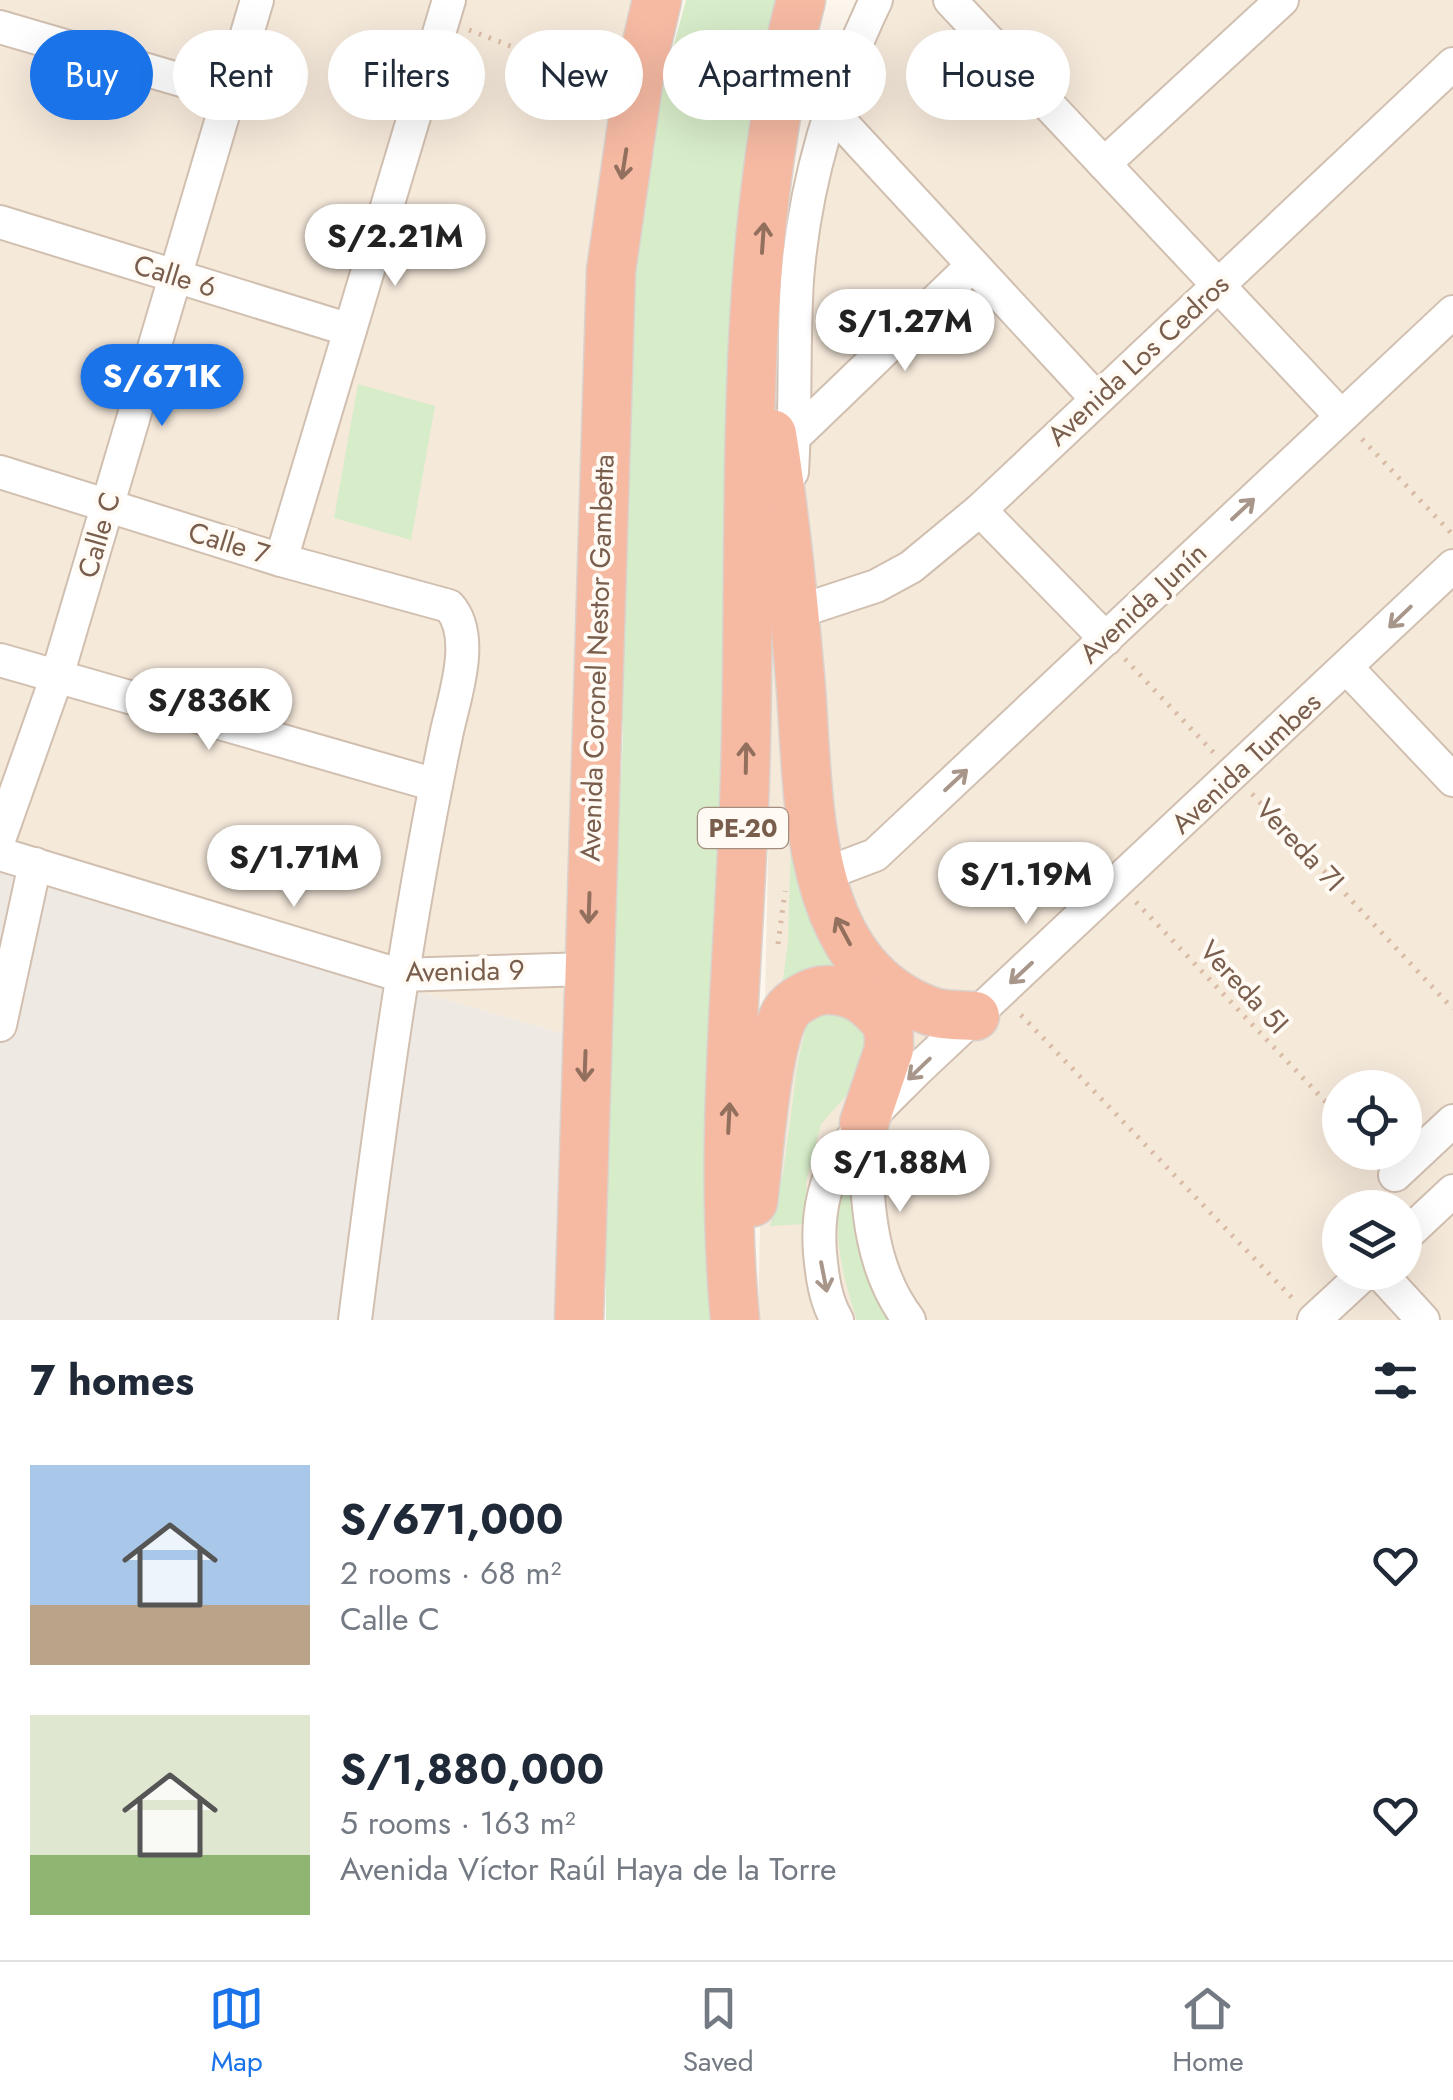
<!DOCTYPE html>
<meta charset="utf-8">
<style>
:root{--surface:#fff;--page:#f6f6f7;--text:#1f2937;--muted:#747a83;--line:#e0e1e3;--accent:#1a73e8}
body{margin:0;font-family:Jost,sans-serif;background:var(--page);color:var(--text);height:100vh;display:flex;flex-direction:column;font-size:38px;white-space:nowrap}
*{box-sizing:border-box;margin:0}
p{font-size:32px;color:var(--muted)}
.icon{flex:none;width:55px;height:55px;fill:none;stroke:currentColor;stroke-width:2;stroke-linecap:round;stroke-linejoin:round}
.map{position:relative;height:1320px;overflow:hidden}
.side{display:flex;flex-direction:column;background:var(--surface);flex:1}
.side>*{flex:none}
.guide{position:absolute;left:30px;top:30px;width:1395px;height:90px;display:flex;gap:20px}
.tools{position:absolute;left:1322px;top:1070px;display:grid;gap:20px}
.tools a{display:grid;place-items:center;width:100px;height:100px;border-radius:50%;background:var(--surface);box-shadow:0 10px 40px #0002;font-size:50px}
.price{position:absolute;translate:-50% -85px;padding:0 22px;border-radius:35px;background:#fff;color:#222;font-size:32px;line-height:65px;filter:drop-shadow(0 2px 5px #0008)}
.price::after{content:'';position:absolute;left:50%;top:60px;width:30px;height:22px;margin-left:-15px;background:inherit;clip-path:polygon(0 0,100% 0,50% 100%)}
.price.current{background:var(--accent);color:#fff}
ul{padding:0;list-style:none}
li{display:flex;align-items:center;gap:30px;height:250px;padding:0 30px}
li span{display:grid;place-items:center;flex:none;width:280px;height:200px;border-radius:0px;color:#555}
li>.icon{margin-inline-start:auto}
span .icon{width:120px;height:120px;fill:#fffc;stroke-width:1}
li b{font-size:42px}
h2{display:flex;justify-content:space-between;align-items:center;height:120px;padding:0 30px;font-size:42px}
.chip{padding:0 35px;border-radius:45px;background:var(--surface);box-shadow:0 10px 40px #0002;font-size:35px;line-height:90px}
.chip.current{background:var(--accent);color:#fff}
.dock{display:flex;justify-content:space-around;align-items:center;height:140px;border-top:2px solid var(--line);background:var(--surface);font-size:28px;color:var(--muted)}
.dock a{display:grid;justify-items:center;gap:5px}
.dock .current{color:var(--accent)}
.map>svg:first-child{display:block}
.residential{fill:#f5e9da;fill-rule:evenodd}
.industrial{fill:#efe9e4}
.green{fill:#d7ecc9}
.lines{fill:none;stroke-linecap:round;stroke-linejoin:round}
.minor-casing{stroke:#d1bfb0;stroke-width:36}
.highway-casing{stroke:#dad2cd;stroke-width:51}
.path{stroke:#d9baa5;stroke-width:5;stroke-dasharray:2.5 8;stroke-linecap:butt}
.minor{stroke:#fff;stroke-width:32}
.highway{stroke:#f6baa3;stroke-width:48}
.oneway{stroke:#93705e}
.oneway2{stroke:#a9968b}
.labels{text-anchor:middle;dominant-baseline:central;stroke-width:8;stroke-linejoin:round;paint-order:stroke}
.shield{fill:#fffaf3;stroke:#a28d7f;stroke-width:2.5}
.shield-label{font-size:25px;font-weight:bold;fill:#7a5e4d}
.street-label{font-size:28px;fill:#7a5e4d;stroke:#fffaf3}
</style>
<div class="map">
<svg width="1453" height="1320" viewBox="0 0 1453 1320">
<rect width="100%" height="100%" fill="#fdf6ec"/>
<!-- residential -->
<g class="residential">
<polygon points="0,0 637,0 606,141 581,1039 0,870"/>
<path d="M857,0H1453V1320H758L779,362L806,141ZM1340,1088H1405V1152H1340ZM1340,1208H1405V1272H1340Z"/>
</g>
<!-- industrial -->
<polygon class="industrial" points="0,870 581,1039 573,1320 0,1320"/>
<!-- green -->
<g class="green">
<polygon points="686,0 781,0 720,1320 606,1320 606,1108 623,736 618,408 640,170"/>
<polygon points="358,384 435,406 411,540 334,518"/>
<polygon points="793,766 866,979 780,1001 788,942"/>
<polygon points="849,1005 878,1039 858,1082 821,1124 806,1182 808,1224 770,1226 783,1174 798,1061 808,1019"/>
<path d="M848,1188L855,1191L894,1320H857C843,1278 833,1238 840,1193Z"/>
</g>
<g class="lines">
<defs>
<g id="minor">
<polyline points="950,0 1341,416"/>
<polyline points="0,27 229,94"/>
<polyline points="829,109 1096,398"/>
<polyline points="1104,164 1282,0"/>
<polyline points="0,222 350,330"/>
<polyline points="794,437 973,265"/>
<path d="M0,472L281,560L449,606C476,636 455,695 447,731C406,926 380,1122 355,1320"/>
<path d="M792,472C796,408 793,344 797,280C805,180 833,90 876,0"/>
<polyline points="980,510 1106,639"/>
<polyline points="281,560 449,0"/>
<polyline points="794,613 876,586 911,567 980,510 1453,64"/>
<polyline points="0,660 436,785"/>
<polyline points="1347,668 1453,780"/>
<polyline points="0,837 57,676 257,0"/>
<polyline points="0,854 399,975 587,969"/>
<polyline points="822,875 875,855 1453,312"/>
<polyline points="0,1025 35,864"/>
<path d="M864,1123C868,1193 865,1262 909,1320"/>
<polyline points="1395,1175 1453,1121"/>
<polyline points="1405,1236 1453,1191"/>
<polyline points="1379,1272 1423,1320"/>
<path d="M837,1320C825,1300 822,1275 820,1253C813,1163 859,1129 917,1070L1453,566"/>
<polyline points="1314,1320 1366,1272"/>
</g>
<g id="highway">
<path d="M772,434C785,515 793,595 800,677C810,790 799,963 930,1011C943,1016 961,1015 975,1016"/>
<polyline points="864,1123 889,1049 888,996"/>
<path d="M753,1202C759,1158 765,1047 786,1012C793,1001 814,990 826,990C855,989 871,1004 889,1026"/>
<polyline points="579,1320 611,271 639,77 657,0"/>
<path d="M735,1320C718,1139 740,957 745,776C753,523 735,245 801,0"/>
</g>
</defs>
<!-- minor casing -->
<use href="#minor" class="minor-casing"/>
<!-- highway casing -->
<use href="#highway" class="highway-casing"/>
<!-- path -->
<g class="path">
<polyline points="469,30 599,80"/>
<polyline points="1362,439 1453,535"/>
<polyline points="1125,659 1214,753"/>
<polyline points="1252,794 1453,1009"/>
<polyline points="1136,902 1340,1117"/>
<polyline points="778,944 785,891"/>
<polyline points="1021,1015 1294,1300"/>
</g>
<!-- minor -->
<use href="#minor" class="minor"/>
<!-- highway -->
<use href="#highway" class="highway"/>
</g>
<!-- one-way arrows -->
<defs><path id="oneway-shaft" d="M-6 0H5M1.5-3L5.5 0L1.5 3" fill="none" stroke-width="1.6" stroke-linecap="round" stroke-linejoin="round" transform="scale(2.5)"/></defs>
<g class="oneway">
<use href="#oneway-shaft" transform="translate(624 164) rotate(99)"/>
<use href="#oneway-shaft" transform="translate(763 238) rotate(-86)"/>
<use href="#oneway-shaft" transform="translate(746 758) rotate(-89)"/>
<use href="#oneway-shaft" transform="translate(589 908) rotate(92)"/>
<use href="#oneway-shaft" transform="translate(843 931) rotate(-118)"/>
<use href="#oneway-shaft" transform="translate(585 1066) rotate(92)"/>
<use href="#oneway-shaft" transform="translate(729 1118) rotate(-87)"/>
</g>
<g class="oneway2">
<use href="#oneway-shaft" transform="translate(1243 509) rotate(-43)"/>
<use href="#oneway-shaft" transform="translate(1400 617) rotate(136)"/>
<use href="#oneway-shaft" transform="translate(956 780) rotate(-43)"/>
<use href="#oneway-shaft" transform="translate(1021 973) rotate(137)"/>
<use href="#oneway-shaft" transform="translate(919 1069) rotate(136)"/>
<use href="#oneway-shaft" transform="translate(824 1277) rotate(79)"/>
</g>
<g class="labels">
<!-- shield labels -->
<rect class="shield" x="698" y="808" width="90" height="40" rx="8"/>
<g class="shield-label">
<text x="743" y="828">PE-20</text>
</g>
<!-- street labels -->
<g class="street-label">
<text transform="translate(175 276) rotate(17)">Calle 6</text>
<text transform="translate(1138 360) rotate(-43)">Avenida Los Cedros</text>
<text transform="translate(99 535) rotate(-74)">Calle C</text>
<text transform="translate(229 543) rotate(17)">Calle 7</text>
<text transform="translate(1143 603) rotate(-43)">Avenida Junín</text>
<text transform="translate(597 658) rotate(-88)">Avenida Coronel Nestor Gambetta</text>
<text transform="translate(1246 763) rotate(-43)">Avenida Tumbes</text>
<text transform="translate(1300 845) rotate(47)">Vereda 7I</text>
<text transform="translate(465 971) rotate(-1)">Avenida 9</text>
<text transform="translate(1244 987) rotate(47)">Vereda 5I</text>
</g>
</g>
</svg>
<div class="tools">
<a><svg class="icon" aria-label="locate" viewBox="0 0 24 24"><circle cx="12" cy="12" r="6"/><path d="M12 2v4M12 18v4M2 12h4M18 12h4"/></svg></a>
<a><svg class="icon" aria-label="layers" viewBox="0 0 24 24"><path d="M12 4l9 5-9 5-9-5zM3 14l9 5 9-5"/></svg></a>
</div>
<b class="price" style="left:395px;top:289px">S/2.21M</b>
<b class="price" style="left:905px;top:374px">S/1.27M</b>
<b class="price current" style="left:162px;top:429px">S/671K</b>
<b class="price" style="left:209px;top:753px">S/836K</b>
<b class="price" style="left:294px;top:910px">S/1.71M</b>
<b class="price" style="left:1026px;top:927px">S/1.19M</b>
<b class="price" style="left:900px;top:1215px">S/1.88M</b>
<div class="guide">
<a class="chip current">Buy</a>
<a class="chip">Rent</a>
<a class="chip">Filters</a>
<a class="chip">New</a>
<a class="chip">Apartment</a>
<a class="chip">House</a>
</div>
</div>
<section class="side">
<h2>7 homes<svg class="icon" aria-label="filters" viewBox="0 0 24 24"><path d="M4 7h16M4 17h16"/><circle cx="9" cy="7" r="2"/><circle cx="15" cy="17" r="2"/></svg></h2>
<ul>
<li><span style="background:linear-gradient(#a9c7e8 70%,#b9a48a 0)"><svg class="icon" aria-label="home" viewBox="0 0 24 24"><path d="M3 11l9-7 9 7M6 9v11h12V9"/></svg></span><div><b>S/671,000</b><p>2 rooms · 68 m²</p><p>Calle C</p></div><svg class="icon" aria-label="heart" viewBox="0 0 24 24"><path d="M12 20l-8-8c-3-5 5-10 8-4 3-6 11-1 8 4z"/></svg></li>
<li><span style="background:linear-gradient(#dfe7d0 70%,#8fb573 0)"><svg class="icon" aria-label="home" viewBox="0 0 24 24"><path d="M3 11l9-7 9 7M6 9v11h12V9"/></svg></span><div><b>S/1,880,000</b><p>5 rooms · 163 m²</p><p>Avenida Víctor Raúl Haya de la Torre</p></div><svg class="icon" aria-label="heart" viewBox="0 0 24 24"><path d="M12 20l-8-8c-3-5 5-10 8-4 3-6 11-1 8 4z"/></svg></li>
</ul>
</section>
<nav class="dock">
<a class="current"><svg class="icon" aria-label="map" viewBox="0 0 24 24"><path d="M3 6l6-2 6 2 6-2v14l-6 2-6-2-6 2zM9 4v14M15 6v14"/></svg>Map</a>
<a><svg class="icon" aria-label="saved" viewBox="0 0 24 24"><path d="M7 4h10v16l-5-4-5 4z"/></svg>Saved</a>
<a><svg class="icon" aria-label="home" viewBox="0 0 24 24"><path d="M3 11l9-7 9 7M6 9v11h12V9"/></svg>Home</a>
</nav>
